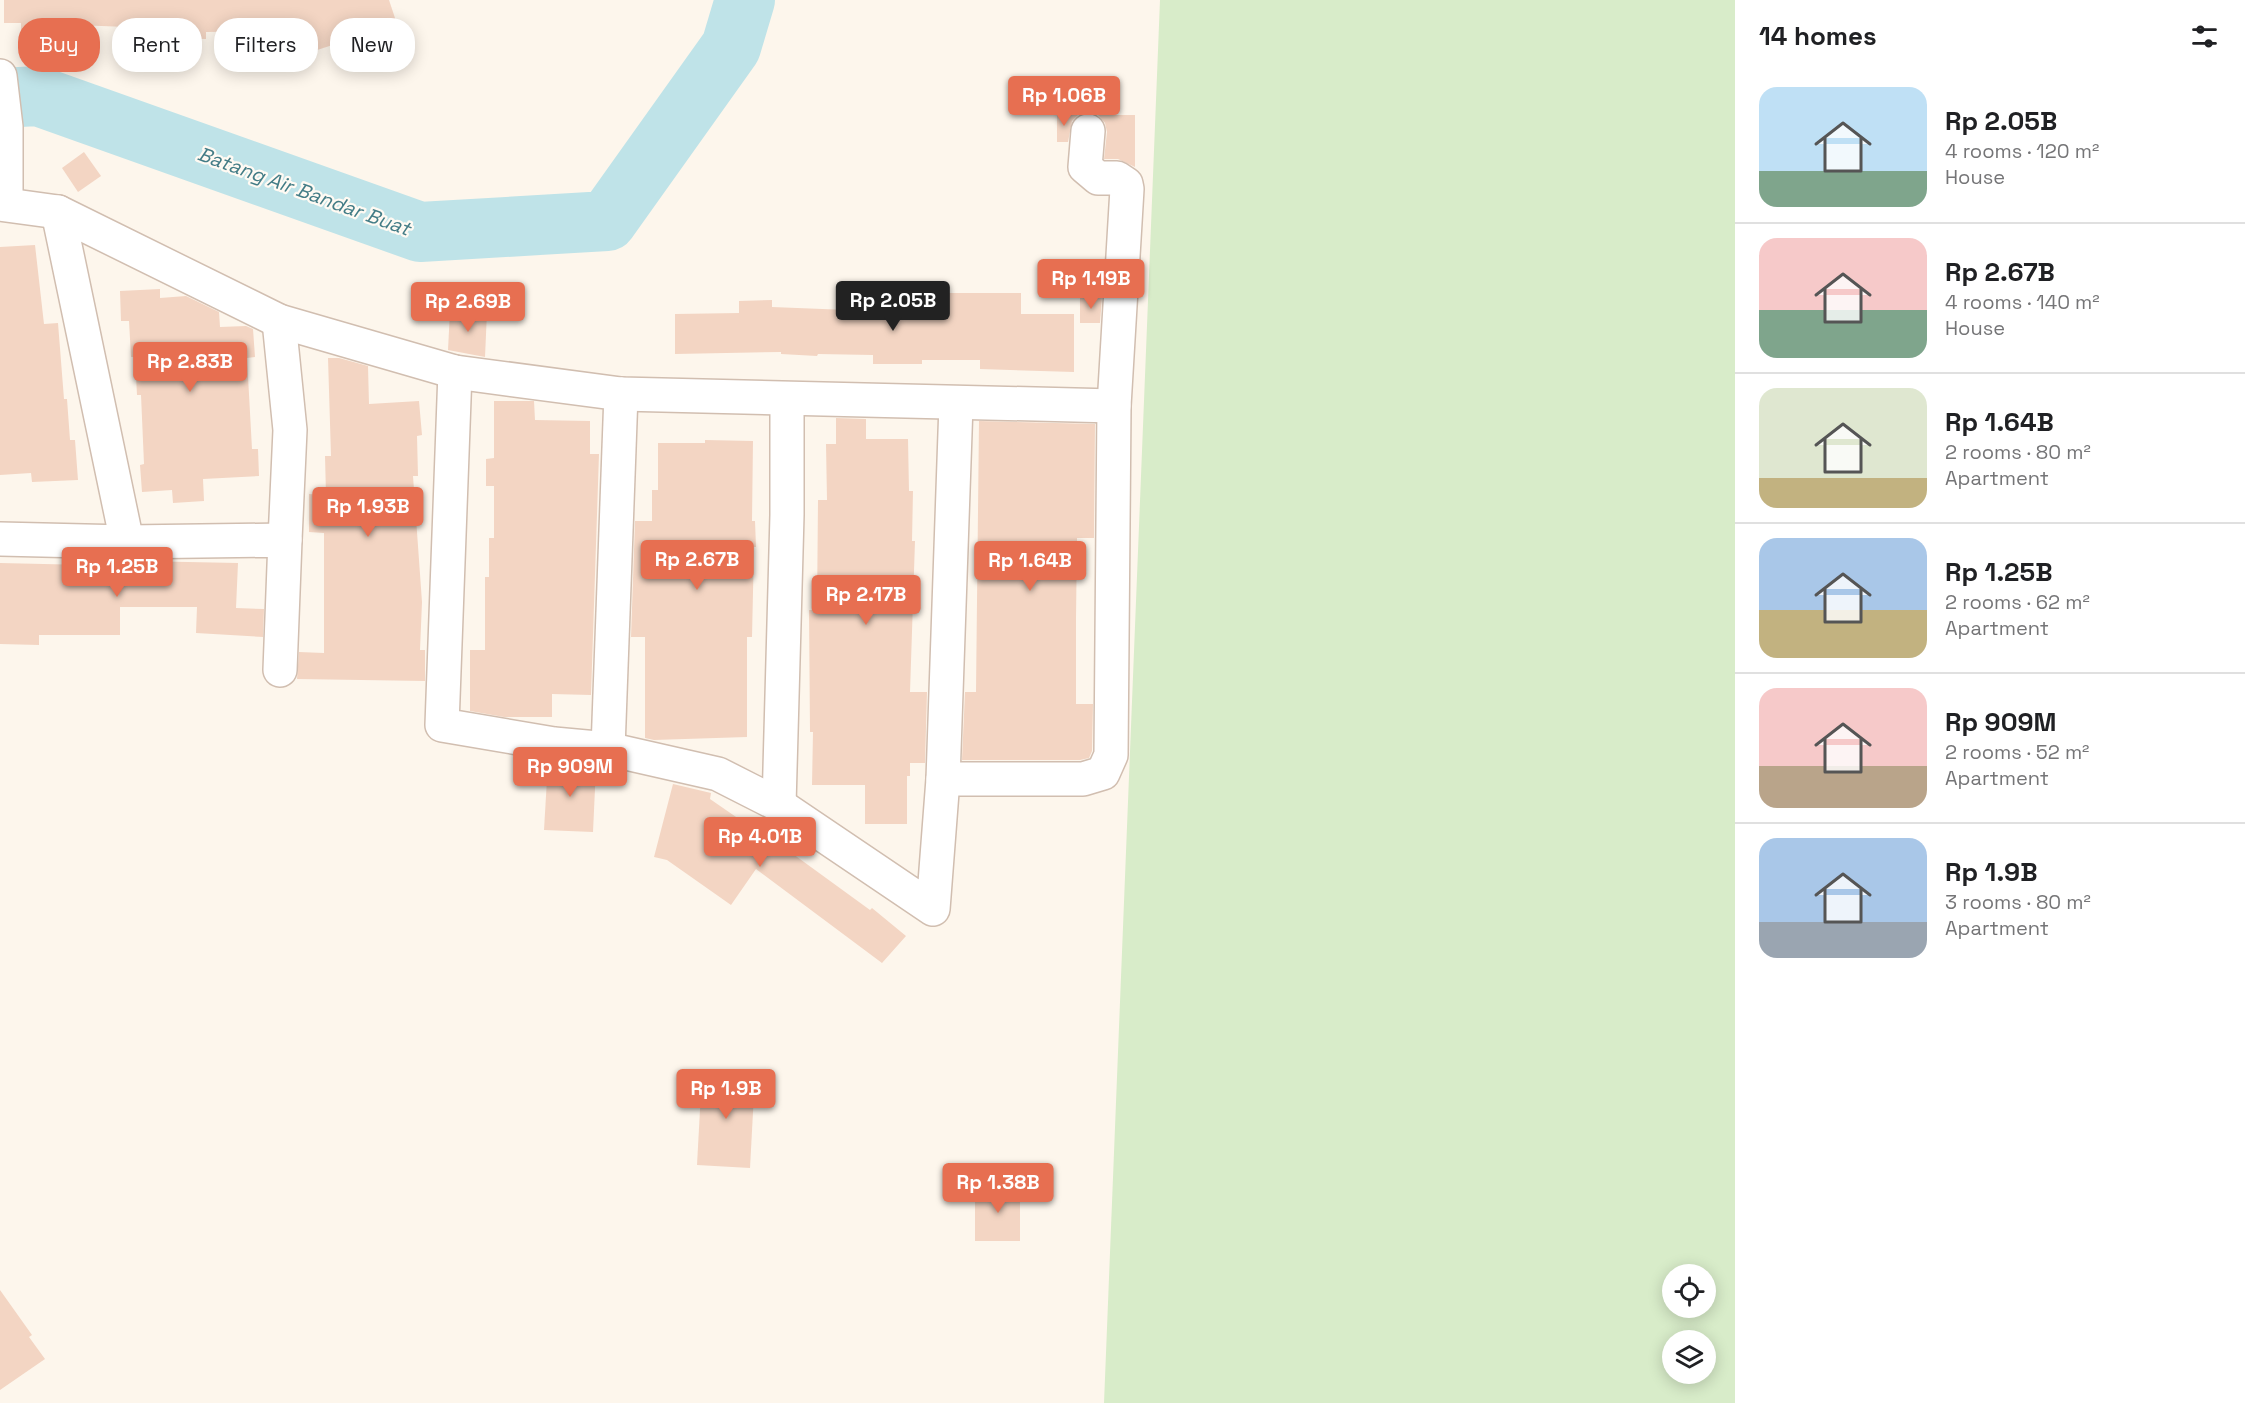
<!DOCTYPE html>
<meta charset="utf-8">
<style>
:root{--surface:#fff;--page:#f6f6f6;--text:#202124;--muted:#757577;--line:#e0e0e0;--accent:#e76f51}
body{margin:0;font-family:"Space Grotesk",sans-serif;background:var(--page);color:var(--text);height:100vh;display:flex;flex-direction:column;font-size:22px;white-space:nowrap}
*{box-sizing:border-box;margin:0}
p{font-size:20px;color:var(--muted)}
.icon{flex:none;width:33px;height:33px;fill:none;stroke:currentColor;stroke-width:2;stroke-linecap:round;stroke-linejoin:round}
.map{position:relative;flex:1;overflow:hidden}
.side{display:flex;flex-direction:column;background:var(--surface);width:510px}
.side>*{flex:none}
.hud{position:absolute;left:18px;top:18px;width:570px;height:54px;display:flex;gap:12px}
.controls{position:absolute;left:1662px;top:1264px;display:grid;gap:12px}
.controls a{display:grid;place-items:center;width:54px;height:54px;border-radius:50%;background:var(--surface);box-shadow:0 3px 15px #0003;font-size:30px}
.price{position:absolute;translate:-50% -51px;padding:0 14px;border-radius:6px;background:var(--accent);color:#fff;font-size:20px;line-height:39px;filter:drop-shadow(0 2px 3px #0008)}
.price::after{content:'';position:absolute;left:50%;top:36px;width:18px;height:14px;margin-left:-9px;background:inherit;clip-path:polygon(0 0,100% 0,50% 100%)}
.price.current{background:#222;color:#fff}
ul{padding:0;list-style:none}
li{display:flex;align-items:center;gap:18px;height:150px;padding:0 24px}
li+li{border-top:2px solid var(--line)}
li span{display:grid;place-items:center;flex:none;width:168px;height:120px;border-radius:18px;color:#555}
li>.icon{margin-inline-start:auto}
span .icon{width:72px;height:72px;fill:#fffc;stroke-width:1}
li b{font-size:26px}
h2{display:flex;justify-content:space-between;align-items:center;height:72px;padding:0 24px;font-size:26px}
.chip{padding:0 21px;border-radius:24px;background:var(--surface);box-shadow:0 3px 15px #0003;font-size:21px;line-height:54px}
.chip.current{background:var(--accent);color:#fff}
main{display:flex;flex:1;min-height:0}
.map>svg:first-child{display:block}
.green{fill:#d8ecc9;fill-rule:evenodd}
.lines{fill:none;stroke-linecap:round;stroke-linejoin:round}
.river{stroke:#bfe3e8;stroke-width:60}
.building{fill:#f3d5c3}
.street-casing{stroke:#d1beb0;stroke-width:36}
.street{stroke:#fff;stroke-width:33}
.labels{text-anchor:middle;dominant-baseline:central;stroke-width:4.5;stroke-linejoin:round;paint-order:stroke}
.water-label{font-size:20px;font-style:italic;fill:#437c86;stroke:#fffaf3}
</style>
<main>
<div class="map">
<svg width="1735" height="1403" viewBox="0 0 1735 1403">
<rect width="100%" height="100%" fill="#fdf6ec"/>
<!-- green -->
<path class="green" d="M1160,0H1735V1403H1104ZM1672,1275H1706V1308H1672ZM1672,1341H1706V1374H1672Z"/>
<g class="lines">
<!-- river -->
<polyline class="river" points="0,98 38,96 420,232 607,221 731,47 745,0"/>
</g>
<!-- building -->
<g class="building">
<polygon points="4,0 389,0 397,24 311,52 267,53 267,31 206,32 206,39 152,38 152,28 76,25 76,38 21,38 21,23 4,23"/>
<polygon points="1057,115 1078,115 1072,121 1068,142 1057,142"/>
<polygon points="1098,115 1135,115 1135,167 1118,159 1104,159 1107,132 1105,123"/>
<polygon points="84,152 101,176 78,192 62,168"/>
<polygon points="35,245 44,324 58,323 64,399 67,399 70,440 75,440 78,480 32,482 31,473 0,475 0,247"/>
<polygon points="160,289 160,298 186,296 219,312 220,327 246,326 253,329 255,357 247,358 252,449 258,449 259,476 203,479 204,501 173,503 172,490 142,492 140,465 144,464 141,395 137,395 135,357 131,357 129,321 121,321 120,291"/>
<polygon points="873,293 1021,293 1021,314 1074,314 1074,372 980,369 980,360 922,360 922,364 873,364 873,355 818,354 817,356 781,354 781,352 675,354 675,314 739,313 739,301 772,300 772,307 873,311"/>
<polygon points="1080,297 1102,297 1100,323 1080,323"/>
<polygon points="450,311 487,312 485,357 448,350"/>
<polygon points="328,358 339,358 368,366 369,404 419,401 422,435 417,436 418,476 413,476 422,602 420,650 425,650 425,681 297,679 299,652 324,653 324,533 309,532 309,494 326,495 325,456 331,456"/>
<polygon points="494,401 534,401 535,420 590,421 590,454 599,454 591,695 552,694 552,717 504,717 470,711 470,650 485,650 485,577 489,577 489,538 494,538 494,486 486,486 486,459 494,458"/>
<polygon points="836,418 866,419 866,439 908,439 909,491 913,491 912,541 915,541 910,692 927,692 925,763 910,763 910,776 907,776 907,824 865,824 865,785 812,785 813,732 810,732 809,610 817,610 818,500 827,500 826,444 836,444"/>
<polygon points="979,421 1095,424 1094,538 1077,538 1076,618 1076,704 1093,704 1092,751 1089,758 1080,760 962,760 965,692 976,692"/>
<polygon points="705,440 753,441 752,521 755,521 756,547 754,547 752,637 747,637 747,737 654,740 645,738 645,637 631,637 635,521 652,521 652,490 658,490 658,443 705,443"/>
<polygon points="87,560 238,563 236,608 264,609 263,637 196,633 197,607 120,607 120,635 39,635 39,645 0,644 0,563 87,565"/>
<polygon points="548,762 596,767 593,832 544,830"/>
<polygon points="673,784 711,793 710,799 781,848 782,846 870,910 872,908 906,936 882,963 756,869 731,905 667,860 654,857"/>
<polygon points="702,1073 755,1075 750,1168 697,1165"/>
<rect x="975" y="1187" width="45" height="54"/>
<polygon points="0,1290 32,1335 29,1337 45,1359 0,1390"/>
</g>
<g class="lines">
<defs>
<g id="street">
<polyline points="0,76 6,127 6,203"/>
<polyline points="0,204 58,212 279,321 455,372 621,394 1114,406"/>
<polyline points="58,212 127,542"/>
<polyline points="279,321 290,430 285,540"/>
<polyline points="455,372 442,725 554,744 608,749 718,774 779,805 933,909 943,779 956,404"/>
<polyline points="0,539 127,542 285,540 280,670"/>
<polyline points="608,749 621,394"/>
<polyline points="943,779 1083,779 1103,773 1111,755 1114,406 1127,189 1126,184 1117,178 1098,178 1085,167 1088,131"/>
<polyline points="779,805 787,515 787,399"/>
</g>
</defs>
<!-- street casing -->
<use href="#street" class="street-casing"/>
<!-- street -->
<use href="#street" class="street"/>
</g>
<g class="labels">
<!-- water labels -->
<g class="water-label">
<text transform="translate(304 191) rotate(20)">Batang Air Bandar Buat</text>
</g>
</g>
</svg>
<div class="controls">
<a><svg class="icon" aria-label="locate" viewBox="0 0 24 24"><circle cx="12" cy="12" r="6"/><path d="M12 2v4M12 18v4M2 12h4M18 12h4"/></svg></a>
<a><svg class="icon" aria-label="layers" viewBox="0 0 24 24"><path d="M12 4l9 5-9 5-9-5zM3 14l9 5 9-5"/></svg></a>
</div>
<b class="price" style="left:1064px;top:127px">Rp 1.06B</b>
<b class="price" style="left:1091px;top:310px">Rp 1.19B</b>
<b class="price current" style="left:893px;top:332px">Rp 2.05B</b>
<b class="price" style="left:468px;top:333px">Rp 2.69B</b>
<b class="price" style="left:190px;top:393px">Rp 2.83B</b>
<b class="price" style="left:368px;top:538px">Rp 1.93B</b>
<b class="price" style="left:697px;top:591px">Rp 2.67B</b>
<b class="price" style="left:1030px;top:592px">Rp 1.64B</b>
<b class="price" style="left:117px;top:598px">Rp 1.25B</b>
<b class="price" style="left:866px;top:626px">Rp 2.17B</b>
<b class="price" style="left:570px;top:798px">Rp 909M</b>
<b class="price" style="left:760px;top:868px">Rp 4.01B</b>
<b class="price" style="left:726px;top:1120px">Rp 1.9B</b>
<b class="price" style="left:998px;top:1214px">Rp 1.38B</b>
<div class="hud">
<a class="chip current">Buy</a>
<a class="chip">Rent</a>
<a class="chip">Filters</a>
<a class="chip">New</a>
</div>
</div>
<section class="side">
<h2>14 homes<svg class="icon" aria-label="filters" viewBox="0 0 24 24"><path d="M4 7h16M4 17h16"/><circle cx="9" cy="7" r="2"/><circle cx="15" cy="17" r="2"/></svg></h2>
<ul>
<li><span style="background:linear-gradient(#bfe0f5 70%,#7fa58c 0)"><svg class="icon" aria-label="home" viewBox="0 0 24 24"><path d="M3 11l9-7 9 7M6 9v11h12V9"/></svg></span><div><b>Rp 2.05B</b><p>4 rooms · 120 m²</p><p>House</p></div></li>
<li><span style="background:linear-gradient(#f6c9c9 60%,#7fa58c 0)"><svg class="icon" aria-label="home" viewBox="0 0 24 24"><path d="M3 11l9-7 9 7M6 9v11h12V9"/></svg></span><div><b>Rp 2.67B</b><p>4 rooms · 140 m²</p><p>House</p></div></li>
<li><span style="background:linear-gradient(#dfe7d0 75%,#c2b280 0)"><svg class="icon" aria-label="home" viewBox="0 0 24 24"><path d="M3 11l9-7 9 7M6 9v11h12V9"/></svg></span><div><b>Rp 1.64B</b><p>2 rooms · 80 m²</p><p>Apartment</p></div></li>
<li><span style="background:linear-gradient(#a9c7e8 60%,#c2b280 0)"><svg class="icon" aria-label="home" viewBox="0 0 24 24"><path d="M3 11l9-7 9 7M6 9v11h12V9"/></svg></span><div><b>Rp 1.25B</b><p>2 rooms · 62 m²</p><p>Apartment</p></div></li>
<li><span style="background:linear-gradient(#f6c9c9 65%,#b9a48a 0)"><svg class="icon" aria-label="home" viewBox="0 0 24 24"><path d="M3 11l9-7 9 7M6 9v11h12V9"/></svg></span><div><b>Rp 909M</b><p>2 rooms · 52 m²</p><p>Apartment</p></div></li>
<li><span style="background:linear-gradient(#a9c7e8 70%,#9aa5b1 0)"><svg class="icon" aria-label="home" viewBox="0 0 24 24"><path d="M3 11l9-7 9 7M6 9v11h12V9"/></svg></span><div><b>Rp 1.9B</b><p>3 rooms · 80 m²</p><p>Apartment</p></div></li>
</ul>
</section>
</main>
